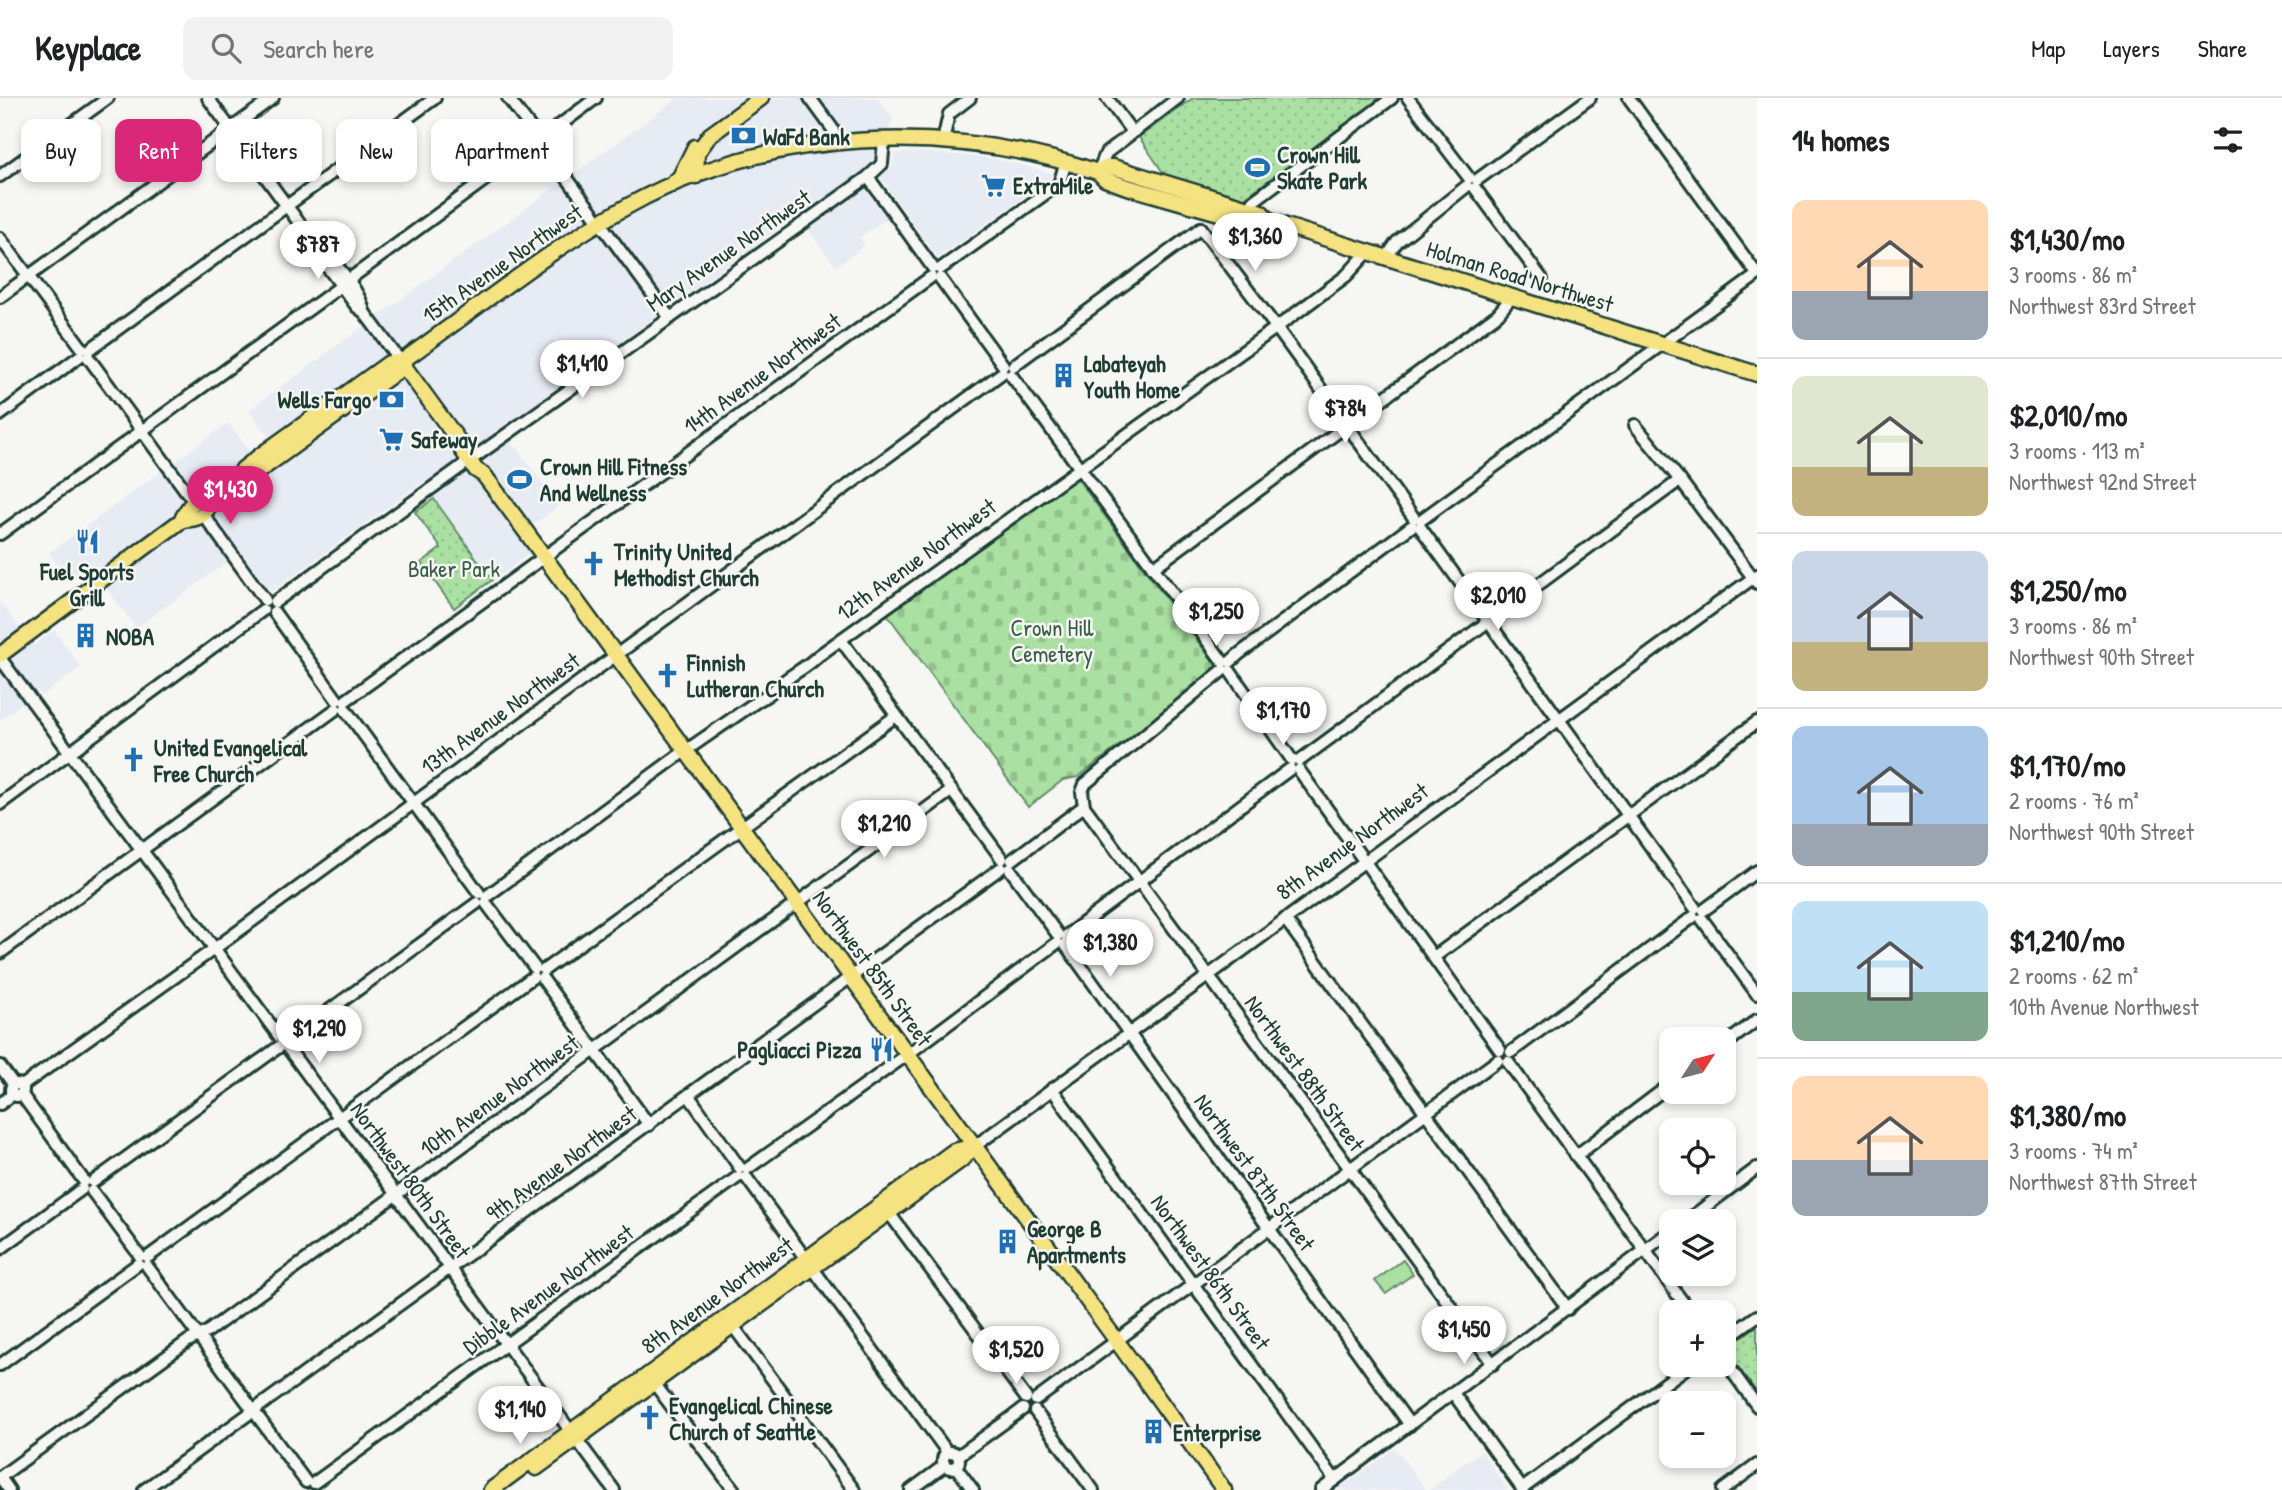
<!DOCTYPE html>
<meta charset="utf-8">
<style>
:root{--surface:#fff;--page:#f2f2f2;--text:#202124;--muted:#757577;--line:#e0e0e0;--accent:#db2777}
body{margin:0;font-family:"Patrick Hand",sans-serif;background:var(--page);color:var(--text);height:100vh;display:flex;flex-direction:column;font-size:26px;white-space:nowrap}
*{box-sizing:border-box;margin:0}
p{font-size:23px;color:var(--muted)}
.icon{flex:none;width:38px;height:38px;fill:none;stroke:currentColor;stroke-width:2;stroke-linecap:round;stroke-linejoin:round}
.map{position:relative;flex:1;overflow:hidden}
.drawer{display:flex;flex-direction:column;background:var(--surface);width:525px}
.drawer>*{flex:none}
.banner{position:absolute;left:21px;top:21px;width:665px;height:63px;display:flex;gap:14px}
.needle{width:46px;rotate:54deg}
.controls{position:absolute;left:1659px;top:929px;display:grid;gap:14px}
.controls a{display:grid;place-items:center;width:77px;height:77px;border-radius:14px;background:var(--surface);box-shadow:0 4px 10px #0003;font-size:35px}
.price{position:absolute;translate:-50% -60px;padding:0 16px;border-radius:24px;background:#fff;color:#222;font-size:23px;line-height:46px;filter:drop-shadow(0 2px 4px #0008)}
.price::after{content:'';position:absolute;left:50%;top:42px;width:21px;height:16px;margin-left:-10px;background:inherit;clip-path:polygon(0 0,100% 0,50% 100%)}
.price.active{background:var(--accent);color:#fff}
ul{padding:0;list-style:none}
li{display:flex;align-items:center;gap:21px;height:175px;padding:0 35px}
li+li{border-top:2px solid var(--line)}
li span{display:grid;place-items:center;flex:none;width:196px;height:140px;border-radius:14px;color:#555}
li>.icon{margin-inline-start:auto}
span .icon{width:84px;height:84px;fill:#fffc;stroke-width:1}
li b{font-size:30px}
h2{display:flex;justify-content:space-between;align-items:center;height:84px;padding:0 35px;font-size:30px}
.tag{padding:0 24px;border-radius:14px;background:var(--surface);box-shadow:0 4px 10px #0003;font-size:24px;line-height:63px}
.tag.active{background:var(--accent);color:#fff}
header{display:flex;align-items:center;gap:42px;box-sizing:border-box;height:98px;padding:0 35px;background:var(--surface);border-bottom:2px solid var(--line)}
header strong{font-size:33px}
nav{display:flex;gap:38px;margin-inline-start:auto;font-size:24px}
.search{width:490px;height:63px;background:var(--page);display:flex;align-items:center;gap:18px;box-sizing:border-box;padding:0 24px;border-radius:14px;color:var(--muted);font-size:26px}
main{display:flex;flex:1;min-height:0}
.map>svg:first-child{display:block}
.built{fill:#e7ebf4}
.green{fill:#abe0a3;stroke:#658e6c;stroke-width:2}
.cemetery{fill:url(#cemetery-stones);stroke:#658e6c;stroke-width:2}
.park{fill:url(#park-dots);stroke:#658e6c;stroke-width:2}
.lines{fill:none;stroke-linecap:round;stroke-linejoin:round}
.minor-casing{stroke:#1f3d34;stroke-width:16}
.major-casing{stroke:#1f3d34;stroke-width:19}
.minor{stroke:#f6f6f2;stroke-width:10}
.major{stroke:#f5e382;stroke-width:14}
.labels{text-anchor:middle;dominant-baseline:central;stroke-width:5;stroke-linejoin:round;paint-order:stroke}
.poi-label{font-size:23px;font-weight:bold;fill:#1f3d34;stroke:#f6f6f2;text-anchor:start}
.street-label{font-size:23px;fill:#1f3d34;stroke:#f6f6f2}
.park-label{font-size:23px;fill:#3b5e4a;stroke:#f6f6f2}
</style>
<header>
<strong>Keyplace</strong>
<div class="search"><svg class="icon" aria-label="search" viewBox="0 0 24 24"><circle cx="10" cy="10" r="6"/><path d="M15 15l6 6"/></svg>Search here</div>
<nav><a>Map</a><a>Layers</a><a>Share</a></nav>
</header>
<main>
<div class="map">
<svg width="1757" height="1392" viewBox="0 0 1757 1392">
<defs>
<pattern id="cemetery-stones" width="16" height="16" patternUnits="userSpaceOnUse" patternTransform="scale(1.75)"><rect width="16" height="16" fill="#abe0a3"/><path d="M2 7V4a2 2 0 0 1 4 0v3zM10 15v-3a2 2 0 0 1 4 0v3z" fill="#93c18d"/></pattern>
<pattern id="park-dots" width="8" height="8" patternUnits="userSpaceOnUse" patternTransform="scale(1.75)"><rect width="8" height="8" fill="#abe0a3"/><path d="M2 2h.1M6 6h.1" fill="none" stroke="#93c18d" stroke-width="1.8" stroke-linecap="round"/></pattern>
</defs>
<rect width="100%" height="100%" fill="#f6f6f2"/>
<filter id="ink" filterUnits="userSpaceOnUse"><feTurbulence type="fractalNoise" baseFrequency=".0143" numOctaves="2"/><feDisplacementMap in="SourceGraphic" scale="14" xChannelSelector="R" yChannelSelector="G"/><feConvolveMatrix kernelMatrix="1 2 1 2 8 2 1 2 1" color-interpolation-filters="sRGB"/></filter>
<g filter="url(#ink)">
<!-- built -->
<g class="built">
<polygon points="678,0 878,0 893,21 876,63 857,77 888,120 860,139 865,147 836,169 797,117 502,330 559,408 518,438 530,455 494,482 423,384 271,494 241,454 136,530 91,469 70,484 49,455 228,325 250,353 268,338 249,312"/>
<polygon points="915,54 982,59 1017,66 1051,75 1051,80 938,160 879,78 892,68 895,55"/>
<polygon points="0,504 33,548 54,532 81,569 42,598 38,593 0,622"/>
<polygon points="1395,1350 1426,1392 1337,1392 1383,1359"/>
<polygon points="1481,1353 1508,1392 1429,1392"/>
</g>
<!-- green -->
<polygon class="green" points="1403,1162 1413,1176 1386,1196 1375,1183"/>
<!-- cemetery -->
<polygon class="cemetery" points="1076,379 1219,572 1078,679 1063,682 1028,709 887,516"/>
<!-- park -->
<g class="park">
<polygon points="1193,0 1383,0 1244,100 1164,76 1139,39"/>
<polygon points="434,401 492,482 454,510 421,465 441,450 415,414"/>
<polygon points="1757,1228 1757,1295 1725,1251"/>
</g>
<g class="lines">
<defs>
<g id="minor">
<polyline points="208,0 316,148 320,159 357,209 364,214 401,264"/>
<polyline points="508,0 536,37"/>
<polyline points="810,0 832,30 837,44"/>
<polyline points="1107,0 1132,34"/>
<polyline points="1408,0 1469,80"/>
<polyline points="1629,0 1757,176"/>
<polyline points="544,39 596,0"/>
<polyline points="943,43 949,16 970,0"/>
<polyline points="542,46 670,220"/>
<polyline points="1098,74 1106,55 1178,0"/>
<polyline points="0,78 108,0"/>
<polyline points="868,79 933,170"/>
<polyline points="1477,82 1590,0"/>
<polyline points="1475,90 1542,181"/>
<polyline points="1250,110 1252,104 1392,0"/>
<polyline points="1201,130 1276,229 1414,420"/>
<polyline points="0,140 82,250"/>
<path d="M316,148C332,159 361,194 364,214"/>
<polyline points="1386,160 1397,144 1467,88"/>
<polyline points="940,171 1059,86 1066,64"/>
<polyline points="940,180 1003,267"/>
<polyline points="347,183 535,45"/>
<polyline points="0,199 273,0"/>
<polyline points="89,252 435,0"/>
<polyline points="88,259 194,404"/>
<polyline points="1013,268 1201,130"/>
<polyline points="1011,277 1223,564"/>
<polyline points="0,317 80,258"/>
<polyline points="1635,327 1680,382 1757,485"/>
<polyline points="475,359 868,79 882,66 884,41"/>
<polyline points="203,416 265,502"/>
<polyline points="1421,422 1757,177"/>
<polyline points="1420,429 1695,810"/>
<polyline points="0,436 341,188"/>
<polyline points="1153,470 1498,216 1511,200"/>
<polyline points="275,504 469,363"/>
<polyline points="274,514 337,602"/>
<polyline points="841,542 1002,761"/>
<polyline points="0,560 614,1392"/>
<polyline points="1230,564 1239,556 1412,428"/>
<polyline points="1230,573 1292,662"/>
<polyline points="345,603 931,179"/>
<polyline points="345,611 479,795"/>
<polyline points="1299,663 1680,382"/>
<polyline points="1299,672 1500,952"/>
<polyline points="0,706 263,512"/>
<polyline points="1084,708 1493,1266"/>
<polyline points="1012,762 1084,708 1082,694 1085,686 1223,572"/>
<polyline points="1010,771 1058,837"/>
<path d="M487,798L678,658L759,602C773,595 779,586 791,578C801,571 809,567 818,558L1284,224L1346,178L1368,154"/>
<polyline points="486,805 535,870"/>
<polyline points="1704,812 1757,773"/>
<polyline points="1285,821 1568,1211"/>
<polyline points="1702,821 1757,896"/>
<polyline points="1066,838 1290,671"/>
<polyline points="1065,846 1410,1327"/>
<polyline points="0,855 336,611"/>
<polyline points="1434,859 1757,624"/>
<polyline points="544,872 896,618"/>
<polyline points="542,880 649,1027"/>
<polyline points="1724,947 1757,922"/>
<polyline points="1511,954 1693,819"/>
<polyline points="1508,964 1690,1214"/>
<polyline points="0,968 14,987"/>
<circle cx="17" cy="992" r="6"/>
<polyline points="22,988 214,851 1002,275"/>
<polyline points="1052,991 1335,1382"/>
<polyline points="22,997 84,1083"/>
<polyline points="689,998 740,1070"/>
<polyline points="0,1006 12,997"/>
<polyline points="975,1048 1757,477"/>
<polyline points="1577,1057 1671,986"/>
<polyline points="747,1071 908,956 1057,845"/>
<polyline points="746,1079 948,1355"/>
<polyline points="93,1084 477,805"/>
<polyline points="92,1093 140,1158"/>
<polyline points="889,1115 1026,1300"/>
<polyline points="1685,1124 1757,1070"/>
<polyline points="0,1151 82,1091"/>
<polyline points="148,1159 533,879"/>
<polyline points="147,1168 306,1384"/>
<polyline points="733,1228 854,1392"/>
<polyline points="1724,1242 1757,1218"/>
<polyline points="1724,1262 1757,1308"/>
<polyline points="0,1267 138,1166"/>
<polyline points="654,1285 734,1392"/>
<polyline points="1453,1295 1523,1392"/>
<polyline points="1036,1302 1498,962"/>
<polyline points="1035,1313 1093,1392"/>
<circle cx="951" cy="1362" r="8"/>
<polyline points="958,1358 1023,1311"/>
<polyline points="956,1369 973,1392"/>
<polyline points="0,1379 188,1243 207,1234 951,693"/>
<polyline points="0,1379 9,1392"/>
<polyline points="314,1385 738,1079"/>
<polyline points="1522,1391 1690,1267"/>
<polyline points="144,1392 1001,770"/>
<polyline points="911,1392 945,1367"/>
<polyline points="1321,1392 1671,1133"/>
<polyline points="1723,1392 1757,1367"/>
</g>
<g id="major">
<polyline points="1098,74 1108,69 1113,69 1261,114 1270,123"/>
<polyline points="696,78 697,55 710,37 761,0"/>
<polyline points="671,87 680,79 695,49"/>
<polyline points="401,264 463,349 467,349 470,352"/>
<polyline points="463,349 462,352 476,372 484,377 510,412 1111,1235 1224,1392"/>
<polyline points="237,383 243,371 261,357 389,265 401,264"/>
<path d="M182,422C189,404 198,399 217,397"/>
<path d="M0,557L182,422C208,420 203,414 217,398C226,387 240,382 252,378L396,274L401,264C476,211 548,152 628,108C770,29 947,24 1098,74L1105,81L1124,88L1251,124L1259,126L1270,123L1757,276"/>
<polyline points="536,1370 961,1062 974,1049"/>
<polyline points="491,1392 954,1053 975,1048"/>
</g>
</defs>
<!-- minor casing -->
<use href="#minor" class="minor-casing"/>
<!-- major casing -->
<use href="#major" class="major-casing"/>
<!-- minor -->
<use href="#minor" class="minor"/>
<!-- major -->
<use href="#major" class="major"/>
</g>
</g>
<!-- icons -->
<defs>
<symbol id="bank-bare" viewBox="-9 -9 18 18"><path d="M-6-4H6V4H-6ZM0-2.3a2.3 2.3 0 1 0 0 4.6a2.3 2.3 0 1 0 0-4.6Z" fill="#1f6fb2" stroke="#f6f6f2" stroke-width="2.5" paint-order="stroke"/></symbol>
<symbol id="stadium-bare" viewBox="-9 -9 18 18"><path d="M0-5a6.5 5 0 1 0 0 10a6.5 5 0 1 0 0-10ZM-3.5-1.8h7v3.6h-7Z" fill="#1f6fb2" stroke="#f6f6f2" stroke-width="2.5" paint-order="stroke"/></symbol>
<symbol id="supermarket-bare" viewBox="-9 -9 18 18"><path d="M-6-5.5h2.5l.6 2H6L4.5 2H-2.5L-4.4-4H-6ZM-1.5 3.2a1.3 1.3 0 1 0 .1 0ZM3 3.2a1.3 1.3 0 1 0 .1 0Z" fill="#1f6fb2" stroke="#f6f6f2" stroke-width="2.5" paint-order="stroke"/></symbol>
<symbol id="building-bare" viewBox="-9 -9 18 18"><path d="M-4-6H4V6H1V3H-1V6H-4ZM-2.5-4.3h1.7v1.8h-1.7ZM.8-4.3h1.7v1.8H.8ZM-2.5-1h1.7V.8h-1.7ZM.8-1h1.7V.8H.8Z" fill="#1f6fb2" stroke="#f6f6f2" stroke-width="2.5" paint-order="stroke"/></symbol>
<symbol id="restaurant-bare" viewBox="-9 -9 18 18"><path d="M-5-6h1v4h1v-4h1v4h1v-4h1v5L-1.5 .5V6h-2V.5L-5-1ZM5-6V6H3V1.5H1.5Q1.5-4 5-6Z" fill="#1f6fb2" stroke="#f6f6f2" stroke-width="2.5" paint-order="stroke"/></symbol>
<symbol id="church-bare" viewBox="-9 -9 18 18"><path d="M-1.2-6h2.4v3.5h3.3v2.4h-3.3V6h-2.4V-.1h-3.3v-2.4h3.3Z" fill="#1f6fb2" stroke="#f6f6f2" stroke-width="2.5" paint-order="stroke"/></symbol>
</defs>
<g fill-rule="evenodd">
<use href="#bank-bare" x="726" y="20" width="35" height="35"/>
<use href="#stadium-bare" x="1240" y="52" width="35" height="35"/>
<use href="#supermarket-bare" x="976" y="70" width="35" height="35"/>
<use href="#building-bare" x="1046" y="260" width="35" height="35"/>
<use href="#bank-bare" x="374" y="284" width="35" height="35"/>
<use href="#supermarket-bare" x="374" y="324" width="35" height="35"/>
<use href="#stadium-bare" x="502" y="364" width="35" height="35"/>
<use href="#restaurant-bare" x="70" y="426" width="35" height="35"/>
<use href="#church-bare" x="576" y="448" width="35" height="35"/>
<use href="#building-bare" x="68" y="520" width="35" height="35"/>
<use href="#church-bare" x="650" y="560" width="35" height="35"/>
<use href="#church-bare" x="116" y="644" width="35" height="35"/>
<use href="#restaurant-bare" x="864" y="934" width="35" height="35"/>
<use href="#building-bare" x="990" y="1126" width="35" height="35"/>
<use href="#church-bare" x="632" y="1302" width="35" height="35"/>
<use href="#building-bare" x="1136" y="1316" width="35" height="35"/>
</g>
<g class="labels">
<!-- poi labels -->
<g class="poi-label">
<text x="763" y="38">WaFd Bank</text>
<text x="1277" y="56">Crown Hill<tspan x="1277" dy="26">Skate Park</tspan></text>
<text x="1013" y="87">ExtraMile</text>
<text x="1084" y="265">Labateyah<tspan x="1084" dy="26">Youth Home</tspan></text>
<text x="371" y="301" text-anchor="end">Wells Fargo</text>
<text x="411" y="341">Safeway</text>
<text x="540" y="368">Crown Hill Fitness<tspan x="540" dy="26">And Wellness</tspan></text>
<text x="614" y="453">Trinity United<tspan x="614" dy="26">Methodist Church</tspan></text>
<text x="87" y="473" text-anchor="middle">Fuel Sports<tspan x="87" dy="26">Grill</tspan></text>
<text x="106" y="538">NOBA</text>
<text x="687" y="564">Finnish<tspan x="687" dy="26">Lutheran Church</tspan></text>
<text x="154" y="649">United Evangelical<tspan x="154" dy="26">Free Church</tspan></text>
<text x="861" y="951" text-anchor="end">Pagliacci Pizza</text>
<text x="1027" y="1130">George B<tspan x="1027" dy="26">Apartments</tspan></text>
<text x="669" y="1307">Evangelical Chinese<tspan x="669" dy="26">Church of Seattle</tspan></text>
<text x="1173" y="1334">Enterprise</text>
</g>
<!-- street labels -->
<g class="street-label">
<text transform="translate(728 152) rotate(-35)">Mary Avenue Northwest</text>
<text transform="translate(502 165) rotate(-35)">15th Avenue Northwest</text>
<text transform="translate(1520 178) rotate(17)">Holman Road Northwest</text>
<text transform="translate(762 275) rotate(-36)">14th Avenue Northwest</text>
<text transform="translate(916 461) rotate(-36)">12th Avenue Northwest</text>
<text transform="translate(500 615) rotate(-36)">13th Avenue Northwest</text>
<text transform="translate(1352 743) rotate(-36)">8th Avenue Northwest</text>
<text transform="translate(873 870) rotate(54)">Northwest 85th Street</text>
<text transform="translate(1305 975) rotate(54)">Northwest 88th Street</text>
<text transform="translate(499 997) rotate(-36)">10th Avenue Northwest</text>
<text transform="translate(561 1065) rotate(-36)">9th Avenue Northwest</text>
<text transform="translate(1255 1074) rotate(54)">Northwest 87th Street</text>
<text transform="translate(411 1082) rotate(54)">Northwest 80th Street</text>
<text transform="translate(1211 1174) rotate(54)">Northwest 86th Street</text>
<text transform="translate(548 1191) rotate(-36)">Dibble Avenue Northwest</text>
<text transform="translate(717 1197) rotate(-36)">8th Avenue Northwest</text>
</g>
<!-- park labels -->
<g class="park-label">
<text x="454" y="470">Baker Park</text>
<text x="1052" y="529">Crown Hill<tspan x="1052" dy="26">Cemetery</tspan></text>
</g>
</g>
</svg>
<div class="controls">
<a><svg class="needle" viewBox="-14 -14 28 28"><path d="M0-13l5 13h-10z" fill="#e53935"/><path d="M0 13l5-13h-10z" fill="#757577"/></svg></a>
<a><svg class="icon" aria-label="locate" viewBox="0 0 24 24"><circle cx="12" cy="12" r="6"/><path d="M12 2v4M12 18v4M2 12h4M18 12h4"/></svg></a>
<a><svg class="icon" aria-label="layers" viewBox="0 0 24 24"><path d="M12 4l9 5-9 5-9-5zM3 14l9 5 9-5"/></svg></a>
<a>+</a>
<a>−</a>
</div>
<b class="price" style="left:1255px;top:175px">$1,360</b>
<b class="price" style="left:318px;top:183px">$787</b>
<b class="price" style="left:582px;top:302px">$1,410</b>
<b class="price" style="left:1345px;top:347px">$784</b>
<b class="price active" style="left:230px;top:428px">$1,430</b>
<b class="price" style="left:1498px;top:534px">$2,010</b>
<b class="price" style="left:1216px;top:550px">$1,250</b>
<b class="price" style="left:1283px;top:649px">$1,170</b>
<b class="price" style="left:884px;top:762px">$1,210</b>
<b class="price" style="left:1110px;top:881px">$1,380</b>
<b class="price" style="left:319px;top:967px">$1,290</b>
<b class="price" style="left:1464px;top:1268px">$1,450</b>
<b class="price" style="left:1016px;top:1288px">$1,520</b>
<b class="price" style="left:520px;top:1348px">$1,140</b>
<div class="banner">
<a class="tag">Buy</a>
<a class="tag active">Rent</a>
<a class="tag">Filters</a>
<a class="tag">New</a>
<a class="tag">Apartment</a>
</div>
</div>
<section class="drawer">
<h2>14 homes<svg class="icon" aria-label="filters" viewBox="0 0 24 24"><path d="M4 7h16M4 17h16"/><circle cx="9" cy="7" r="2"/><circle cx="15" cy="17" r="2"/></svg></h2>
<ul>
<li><span style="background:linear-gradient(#ffd9b3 65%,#9aa5b1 0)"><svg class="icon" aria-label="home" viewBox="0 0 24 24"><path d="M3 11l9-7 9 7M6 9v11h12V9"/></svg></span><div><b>$1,430/mo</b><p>3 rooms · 86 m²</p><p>Northwest 83rd Street</p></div></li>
<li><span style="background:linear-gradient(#dfe7d0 65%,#c2b280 0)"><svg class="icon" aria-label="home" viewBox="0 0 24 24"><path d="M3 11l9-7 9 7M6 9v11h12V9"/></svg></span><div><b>$2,010/mo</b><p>3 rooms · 113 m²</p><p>Northwest 92nd Street</p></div></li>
<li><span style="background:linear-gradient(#c9d6e8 65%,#c2b280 0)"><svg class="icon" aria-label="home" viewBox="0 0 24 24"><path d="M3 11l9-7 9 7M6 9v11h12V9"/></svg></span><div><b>$1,250/mo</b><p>3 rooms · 86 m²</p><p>Northwest 90th Street</p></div></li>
<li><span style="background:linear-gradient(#a9c7e8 70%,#9aa5b1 0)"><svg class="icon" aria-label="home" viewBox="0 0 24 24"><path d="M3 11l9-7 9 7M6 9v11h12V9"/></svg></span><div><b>$1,170/mo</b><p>2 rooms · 76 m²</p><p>Northwest 90th Street</p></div></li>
<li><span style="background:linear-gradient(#bfe0f5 65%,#7fa58c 0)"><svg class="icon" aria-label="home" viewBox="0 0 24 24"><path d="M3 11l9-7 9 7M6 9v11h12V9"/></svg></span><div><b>$1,210/mo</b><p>2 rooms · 62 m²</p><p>10th Avenue Northwest</p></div></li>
<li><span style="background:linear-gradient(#ffd9b3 60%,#9aa5b1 0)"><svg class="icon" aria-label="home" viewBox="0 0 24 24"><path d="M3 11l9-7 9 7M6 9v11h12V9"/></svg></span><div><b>$1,380/mo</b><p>3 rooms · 74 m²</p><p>Northwest 87th Street</p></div></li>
</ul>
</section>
</main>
